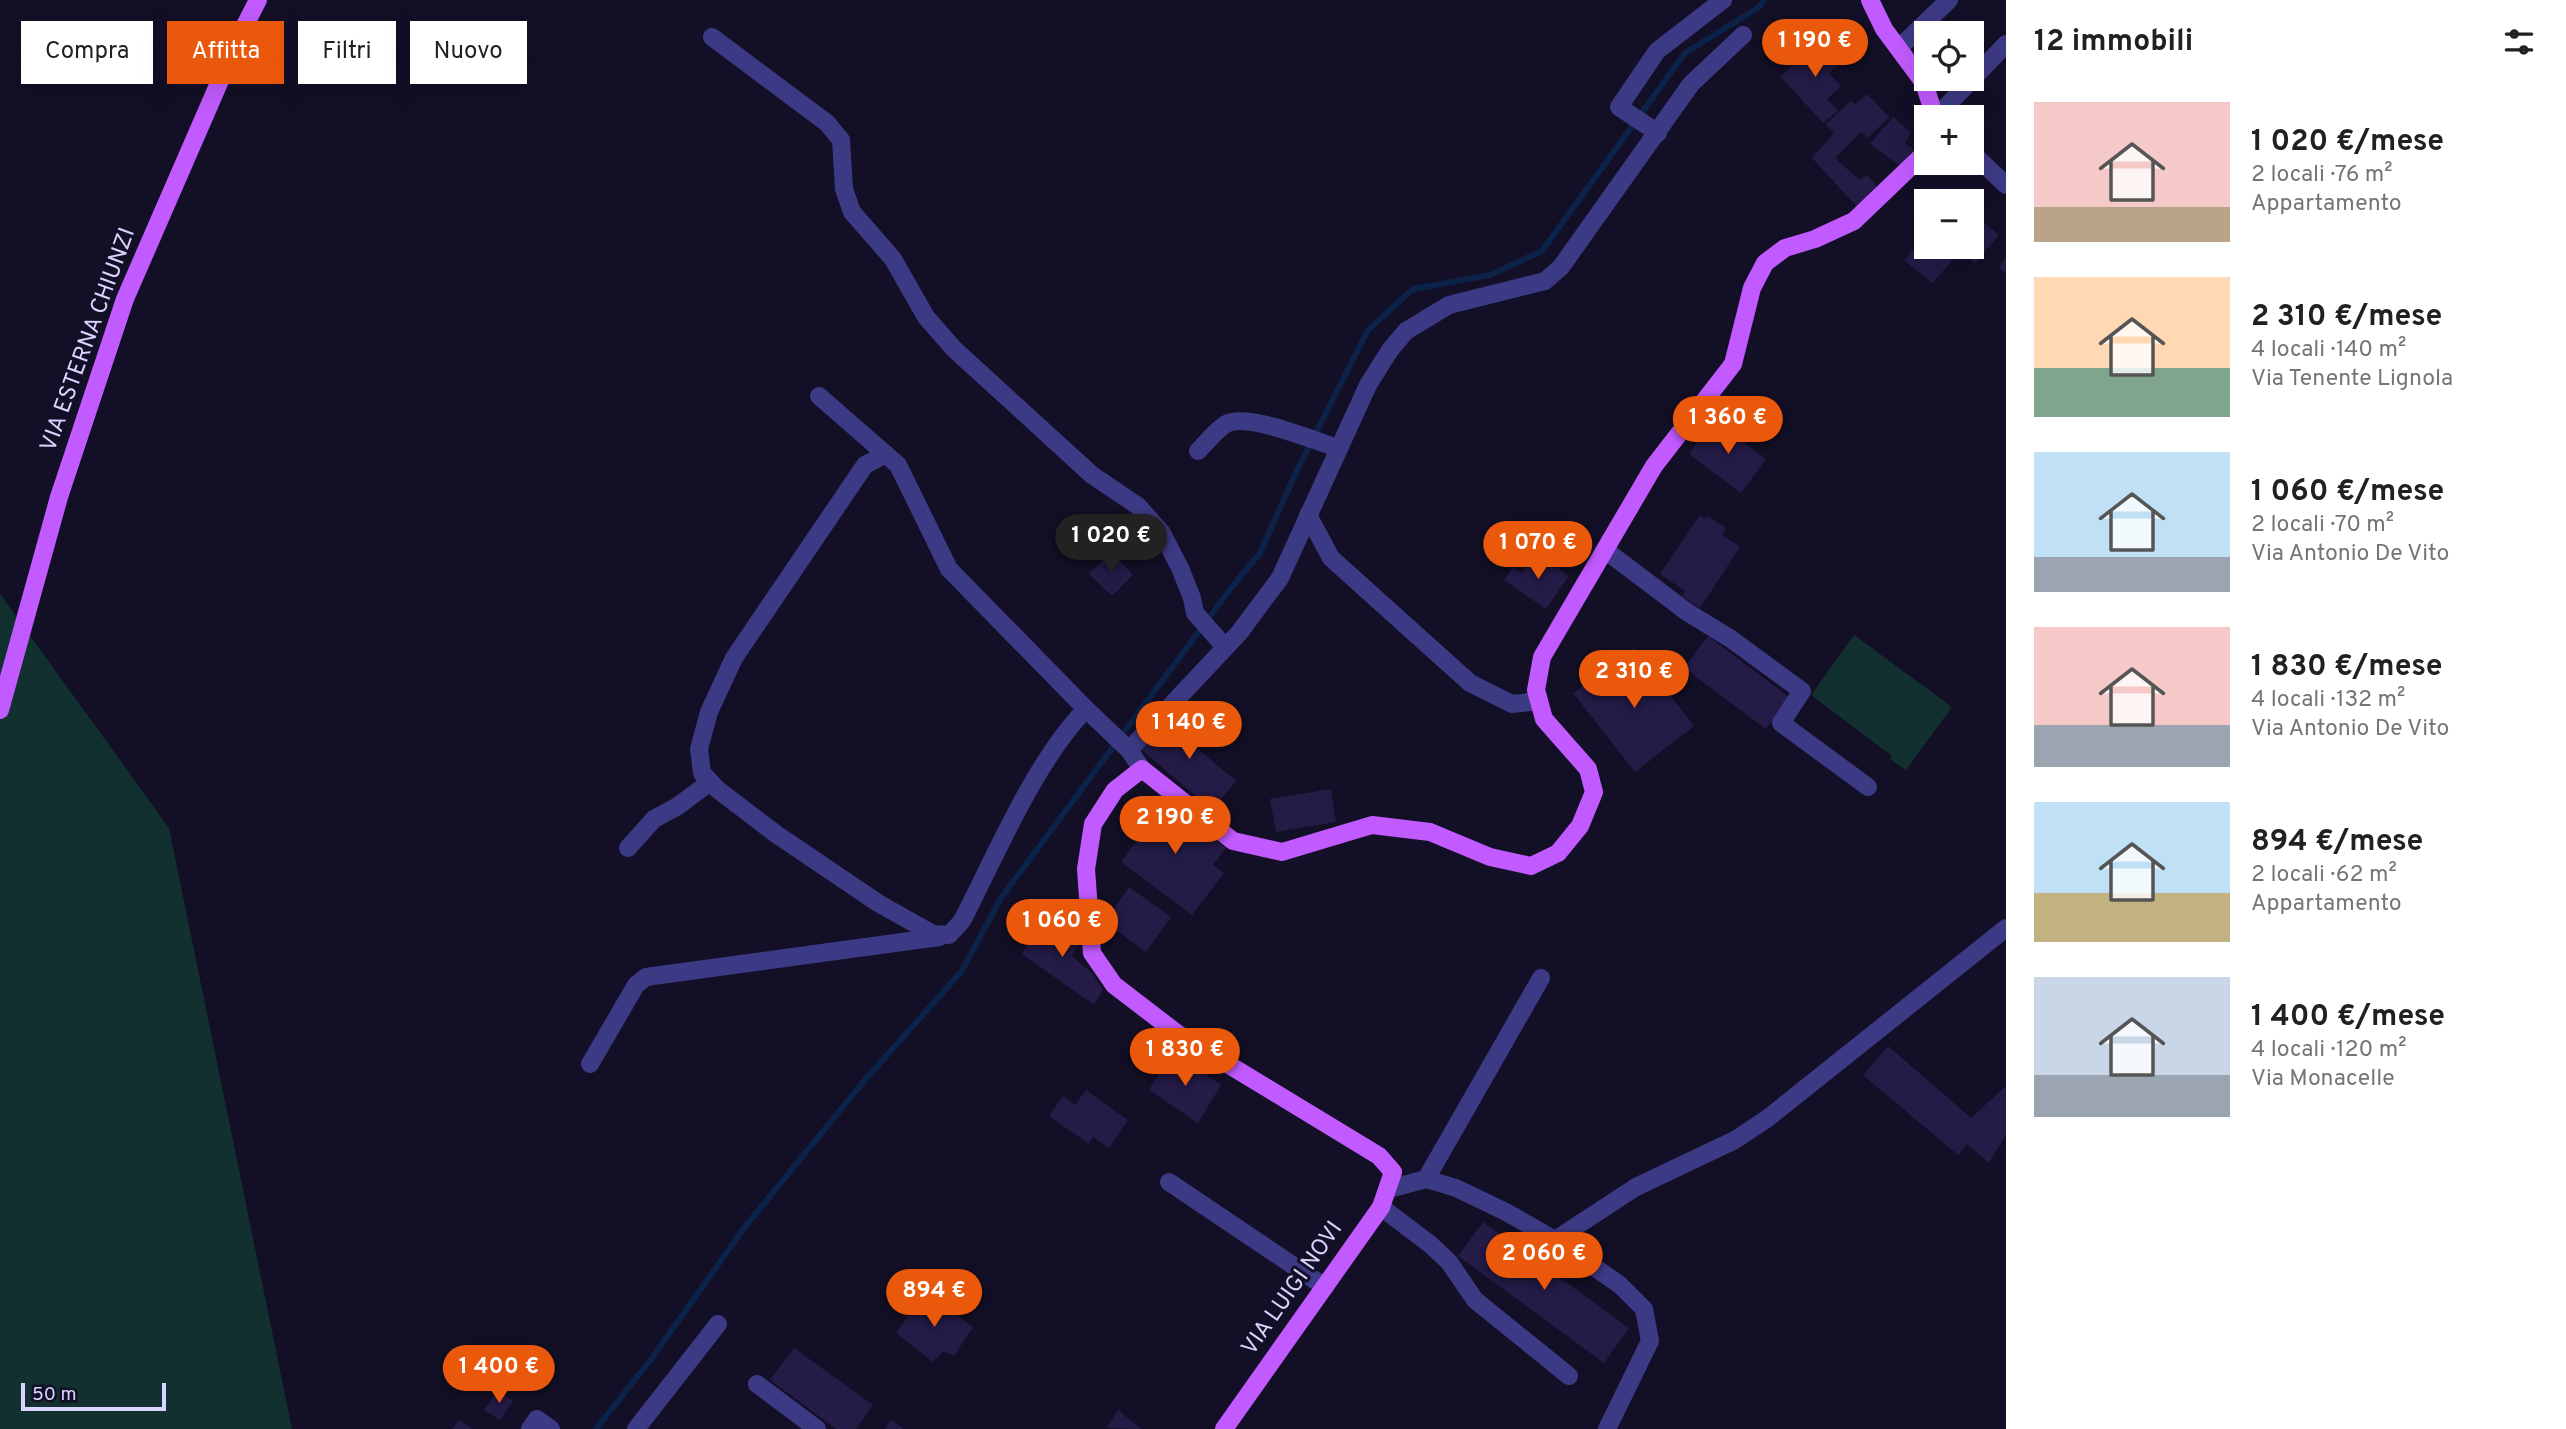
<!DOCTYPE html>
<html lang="it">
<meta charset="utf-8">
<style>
:root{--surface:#fff;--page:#f6f6f6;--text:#202124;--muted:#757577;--accent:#ea580c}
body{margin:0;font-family:Overpass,sans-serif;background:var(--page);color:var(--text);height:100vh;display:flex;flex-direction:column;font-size:26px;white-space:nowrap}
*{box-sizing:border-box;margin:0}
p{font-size:23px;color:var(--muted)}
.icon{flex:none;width:38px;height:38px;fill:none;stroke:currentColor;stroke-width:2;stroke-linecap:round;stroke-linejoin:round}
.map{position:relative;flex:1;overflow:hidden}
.sheet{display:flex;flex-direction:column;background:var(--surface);width:560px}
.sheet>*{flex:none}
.guide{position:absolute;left:21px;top:21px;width:665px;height:63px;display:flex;gap:14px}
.buttons{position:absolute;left:1914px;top:21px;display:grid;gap:14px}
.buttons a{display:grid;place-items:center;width:70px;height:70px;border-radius:0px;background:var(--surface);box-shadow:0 7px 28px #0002;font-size:35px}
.scale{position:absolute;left:21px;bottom:18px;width:145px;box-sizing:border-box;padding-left:7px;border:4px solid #d9d4ff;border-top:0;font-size:19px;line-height:24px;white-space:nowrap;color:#d9d4ff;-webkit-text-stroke:5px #130f26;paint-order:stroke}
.price{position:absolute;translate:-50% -60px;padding:0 16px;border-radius:24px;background:var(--accent);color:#fff;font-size:23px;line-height:46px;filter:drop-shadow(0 2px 4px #0008)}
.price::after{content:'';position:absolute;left:50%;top:42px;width:21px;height:16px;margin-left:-10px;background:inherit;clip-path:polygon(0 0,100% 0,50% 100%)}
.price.active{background:#222;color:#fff}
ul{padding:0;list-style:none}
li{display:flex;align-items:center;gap:21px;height:175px;padding:0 28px}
li span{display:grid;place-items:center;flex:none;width:196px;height:140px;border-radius:0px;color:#555}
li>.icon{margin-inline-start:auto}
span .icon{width:84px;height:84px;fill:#fffc;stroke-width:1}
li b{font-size:30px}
h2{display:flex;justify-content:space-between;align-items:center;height:84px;padding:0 28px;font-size:30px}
.tag{padding:0 24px;border-radius:0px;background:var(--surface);box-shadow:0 7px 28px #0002;font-size:24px;line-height:63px}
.tag.active{background:var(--accent);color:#fff}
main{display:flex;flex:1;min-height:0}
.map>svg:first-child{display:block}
.green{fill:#12302f}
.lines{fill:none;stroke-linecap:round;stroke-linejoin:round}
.stream{stroke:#0c2248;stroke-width:6}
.building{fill:#241b47}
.minor{stroke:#3d3a85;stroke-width:18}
.major{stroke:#c25bff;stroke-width:18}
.labels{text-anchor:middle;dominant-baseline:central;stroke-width:6;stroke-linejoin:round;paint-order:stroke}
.street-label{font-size:23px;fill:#d9d4ff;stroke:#130f26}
</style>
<main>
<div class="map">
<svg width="2006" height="1429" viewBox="0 0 2006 1429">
<rect width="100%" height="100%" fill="#130f26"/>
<!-- green -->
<g class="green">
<polygon points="0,594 169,828 292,1429 0,1429"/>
<polygon points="1854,635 1952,707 1906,770 1890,759 1892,756 1811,695"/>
</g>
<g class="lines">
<!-- stream -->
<polyline class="stream" points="596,1429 652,1358 744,1228 864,1081 961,972 1001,898 1231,588 1260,553 1298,468 1368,330 1413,289 1490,275 1542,251 1685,53 1759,7 1764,0"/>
</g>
<!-- building -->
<g class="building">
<polygon points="1818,39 1828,50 1832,47 1843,60 1829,73 1841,86 1827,99 1838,111 1823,123 1781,77"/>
<polygon points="1867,94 1889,117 1868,138 1861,132 1835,158 1859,180 1867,175 1880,190 1859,209 1812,158 1834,133 1826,124 1851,101 1855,104"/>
<polygon points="1893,117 1911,133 1905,143 1913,149 1901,166 1870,144"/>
<polygon points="1944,187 1960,201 1932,201"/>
<polygon points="1927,207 1927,221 1920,215"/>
<polygon points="1972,212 1999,235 1975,263 1961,251 1932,283 1904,260 1927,234 1927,247 1972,247"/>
<polygon points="2006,256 2006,273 1999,267"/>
<polygon points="1714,420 1766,459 1741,493 1689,454"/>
<polygon points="1700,515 1706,519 1708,516 1726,528 1722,535 1740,547 1700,608 1682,596 1685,591 1660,574"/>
<polygon points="1111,552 1133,575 1112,596 1089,574"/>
<polygon points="1536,553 1569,576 1546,609 1504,580 1513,567 1522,573"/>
<polygon points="1708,636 1789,697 1766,729 1684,668"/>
<polygon points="1633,648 1694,726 1635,772 1573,693"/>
<polygon points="1175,712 1202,735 1193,745 1236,781 1212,810 1142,750"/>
<polygon points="1331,789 1336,822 1276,832 1270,799"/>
<polygon points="1157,796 1226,848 1213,865 1224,873 1192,915 1121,862 1139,838 1130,831"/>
<polygon points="1129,887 1171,917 1146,952 1105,922"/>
<polygon points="1044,916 1074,935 1074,942 1078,945 1072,956 1093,974 1103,990 1094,1005 1022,954"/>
<polygon points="1888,1046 1971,1118 2006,1086 2006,1135 1989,1163 1967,1144 1958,1155 1863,1075"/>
<polygon points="1172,1052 1221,1085 1198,1123 1149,1090"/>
<polygon points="1086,1090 1128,1120 1109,1148 1093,1137 1089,1144 1049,1116 1063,1096 1075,1105"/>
<polygon points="1483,1222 1629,1328 1604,1363 1458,1256"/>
<polygon points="926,1292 973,1327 954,1356 943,1351 933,1362 896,1333"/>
<polygon points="794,1348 873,1405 856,1429 836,1429 770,1380"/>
<polygon points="498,1390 513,1401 500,1420 484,1410"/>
<polygon points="1118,1410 1141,1429 1106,1428"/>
<polygon points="459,1420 473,1429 452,1429"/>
<polygon points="891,1420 904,1429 885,1429"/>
</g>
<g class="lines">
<!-- minor -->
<g class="minor">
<polyline points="712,37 827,123 841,140 844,189 852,212 893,259 926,317 954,349 1092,475 1138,506 1162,533 1180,568 1192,598 1195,613 1225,647"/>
<polyline points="1899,48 1949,0"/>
<polyline points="1936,117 2006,44"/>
<polyline points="1658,133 1619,107 1657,51 1723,0"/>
<polyline points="1972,153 2006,185"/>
<polyline points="819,396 898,465 949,569 1086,709 1129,750 1142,769"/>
<path d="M1198,451C1206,443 1216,430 1226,424C1247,412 1314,441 1338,448"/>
<path d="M886,454L865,465L734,658L709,712L699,749L702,773L717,789L776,834L878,903L933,934L949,935L962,921C996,855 1035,761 1086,709"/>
<polyline points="1308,515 1331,558 1470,683 1512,704 1539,701"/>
<polyline points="1605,550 1687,612 1731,639 1802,691 1781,723 1868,787"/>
<polyline points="1129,750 1239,633 1280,578 1368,385 1390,350 1406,331 1449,305 1545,281 1561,267 1691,84 1743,35"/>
<polyline points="628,848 654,819 678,806 710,782"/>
<polyline points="590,1064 636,985 646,977 939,937"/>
<polyline points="1426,1179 1541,978"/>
<polyline points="1169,1182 1325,1287"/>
<polyline points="1389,1189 1426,1179 1456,1188 1506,1212 1555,1240 1620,1285 1644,1309 1650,1341 1607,1429"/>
<polyline points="1381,1207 1431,1245 1449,1262 1475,1300 1569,1376"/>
<polyline points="1555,1240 1636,1187 1735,1140 1768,1118 2006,928"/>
<polyline points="757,1384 817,1429"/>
<polyline points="530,1429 537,1419 551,1429"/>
<polyline points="636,1429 718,1324"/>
</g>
<!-- major -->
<g class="major">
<polyline points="1870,0 1884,29 1924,83 1935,117"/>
<polyline points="0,710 59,497 125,299 239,37 258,0"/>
<polyline points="1224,1429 1381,1207 1393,1172 1379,1156 1178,1034 1114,985 1092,953 1086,869 1093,824 1115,790 1142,769 1233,841 1282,852 1372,825 1430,832 1490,857 1531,866 1558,853 1580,826 1594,792 1588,769 1544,719 1536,690 1542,657 1654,466 1733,364 1752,288 1765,263 1785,248 1815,239 1854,221 1927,151"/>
</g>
</g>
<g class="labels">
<!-- street labels -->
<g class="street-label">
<text transform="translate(89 340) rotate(-70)">VIA ESTERNA CHIUNZI</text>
<text transform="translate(1293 1289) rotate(-55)">VIA LUIGI NOVI</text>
</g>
</g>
</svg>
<div class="buttons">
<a><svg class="icon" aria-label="locate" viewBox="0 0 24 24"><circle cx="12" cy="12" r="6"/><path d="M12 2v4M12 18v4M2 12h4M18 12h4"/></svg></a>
<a>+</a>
<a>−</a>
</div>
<div class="scale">50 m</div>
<b class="price" style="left:1815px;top:79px">1 190 €</b>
<b class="price" style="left:1728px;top:456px">1 360 €</b>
<b class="price active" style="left:1111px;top:574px">1 020 €</b>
<b class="price" style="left:1538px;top:581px">1 070 €</b>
<b class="price" style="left:1634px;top:710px">2 310 €</b>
<b class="price" style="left:1189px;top:761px">1 140 €</b>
<b class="price" style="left:1175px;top:856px">2 190 €</b>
<b class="price" style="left:1062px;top:959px">1 060 €</b>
<b class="price" style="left:1185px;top:1088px">1 830 €</b>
<b class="price" style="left:1544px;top:1292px">2 060 €</b>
<b class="price" style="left:934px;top:1329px">894 €</b>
<b class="price" style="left:499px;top:1405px">1 400 €</b>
<div class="guide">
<a class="tag">Compra</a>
<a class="tag active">Affitta</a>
<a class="tag">Filtri</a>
<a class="tag">Nuovo</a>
</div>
</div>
<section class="sheet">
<h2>12 immobili<svg class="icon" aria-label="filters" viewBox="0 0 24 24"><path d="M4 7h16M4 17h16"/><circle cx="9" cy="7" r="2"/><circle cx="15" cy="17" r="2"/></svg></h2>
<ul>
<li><span style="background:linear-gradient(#f6c9c9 75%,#b9a48a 0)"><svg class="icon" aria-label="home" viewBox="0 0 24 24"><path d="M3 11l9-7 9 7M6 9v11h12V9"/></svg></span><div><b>1 020 €/mese</b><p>2 locali · 76 m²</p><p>Appartamento</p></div></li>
<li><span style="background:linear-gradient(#ffd9b3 65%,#7fa58c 0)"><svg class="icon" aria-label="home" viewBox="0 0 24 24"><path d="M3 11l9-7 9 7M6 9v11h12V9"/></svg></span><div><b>2 310 €/mese</b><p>4 locali · 140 m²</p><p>Via Tenente Lignola</p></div></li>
<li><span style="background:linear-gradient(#bfe0f5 75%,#9aa5b1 0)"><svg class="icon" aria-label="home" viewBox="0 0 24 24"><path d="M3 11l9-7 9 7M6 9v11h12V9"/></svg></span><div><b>1 060 €/mese</b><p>2 locali · 70 m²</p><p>Via Antonio De Vito</p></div></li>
<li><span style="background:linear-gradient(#f6c9c9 70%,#9aa5b1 0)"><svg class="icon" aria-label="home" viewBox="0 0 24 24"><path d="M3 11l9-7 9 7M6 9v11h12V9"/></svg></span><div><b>1 830 €/mese</b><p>4 locali · 132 m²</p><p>Via Antonio De Vito</p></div></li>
<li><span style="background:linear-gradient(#bfe0f5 65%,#c2b280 0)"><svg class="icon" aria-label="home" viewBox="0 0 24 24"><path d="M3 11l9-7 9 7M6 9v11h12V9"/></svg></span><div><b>894 €/mese</b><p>2 locali · 62 m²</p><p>Appartamento</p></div></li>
<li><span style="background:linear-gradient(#c9d6e8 70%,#9aa5b1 0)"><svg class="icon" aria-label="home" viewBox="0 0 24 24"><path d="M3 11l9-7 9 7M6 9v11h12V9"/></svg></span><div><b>1 400 €/mese</b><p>4 locali · 120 m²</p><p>Via Monacelle</p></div></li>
</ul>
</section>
</main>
